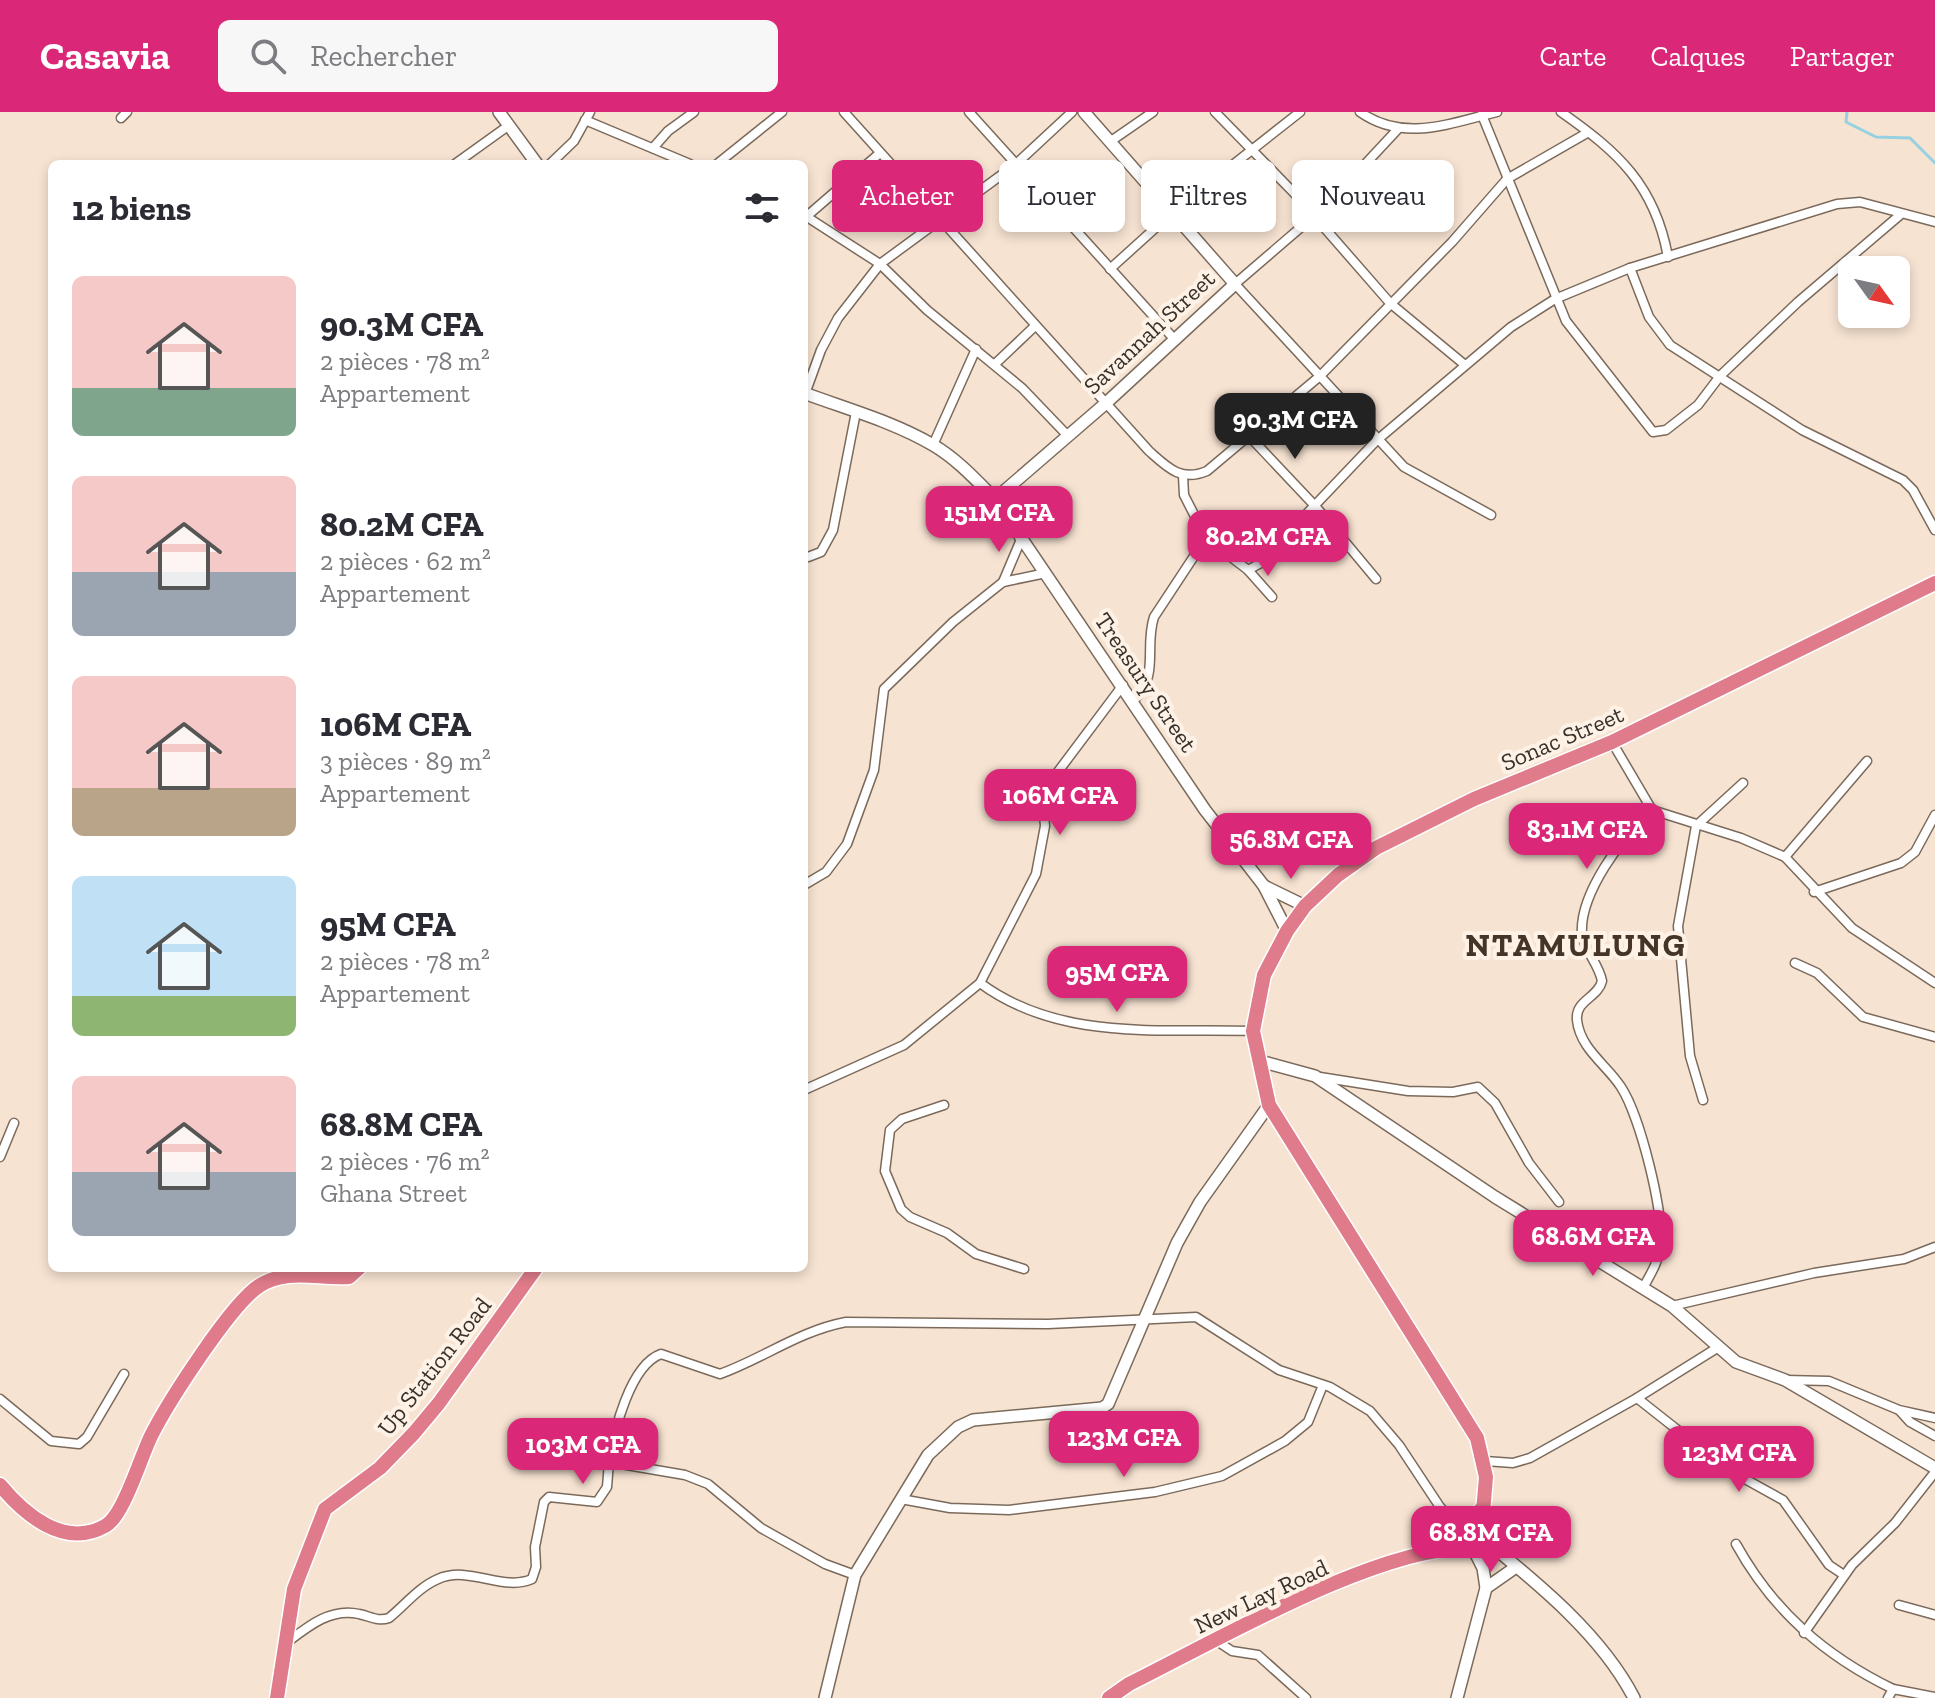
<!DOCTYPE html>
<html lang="fr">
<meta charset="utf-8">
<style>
:root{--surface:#fff;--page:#f7f7f7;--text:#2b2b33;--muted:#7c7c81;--accent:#db2777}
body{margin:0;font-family:"Zilla Slab",serif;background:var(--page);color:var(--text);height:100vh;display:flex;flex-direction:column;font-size:30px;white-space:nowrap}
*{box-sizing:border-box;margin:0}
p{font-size:26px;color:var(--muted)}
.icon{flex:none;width:44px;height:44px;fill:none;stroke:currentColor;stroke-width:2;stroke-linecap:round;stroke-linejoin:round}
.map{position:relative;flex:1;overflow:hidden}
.details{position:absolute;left:48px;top:48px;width:760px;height:1112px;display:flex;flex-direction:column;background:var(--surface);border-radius:12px;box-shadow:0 4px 12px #0003}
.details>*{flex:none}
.hud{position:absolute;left:832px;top:48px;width:760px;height:72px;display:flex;gap:16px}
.needle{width:52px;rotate:123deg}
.fabs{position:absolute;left:1838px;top:144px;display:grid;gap:16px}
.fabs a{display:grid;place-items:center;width:72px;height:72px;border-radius:12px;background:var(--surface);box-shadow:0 4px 12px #0003;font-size:40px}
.price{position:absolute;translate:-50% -68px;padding:0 18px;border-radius:16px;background:var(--accent);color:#fff;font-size:26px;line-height:52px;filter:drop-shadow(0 2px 4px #0008)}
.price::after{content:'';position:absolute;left:50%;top:48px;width:24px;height:18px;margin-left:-12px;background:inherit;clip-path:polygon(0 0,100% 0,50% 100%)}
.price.active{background:#222;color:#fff}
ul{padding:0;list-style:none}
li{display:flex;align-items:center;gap:24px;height:200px;padding:0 24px}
li span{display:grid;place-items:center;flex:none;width:224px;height:160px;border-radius:12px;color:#555}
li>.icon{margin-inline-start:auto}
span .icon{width:96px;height:96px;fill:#fffc;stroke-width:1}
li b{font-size:34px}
h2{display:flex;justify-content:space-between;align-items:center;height:96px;padding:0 24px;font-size:34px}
.chip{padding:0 28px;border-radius:12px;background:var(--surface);box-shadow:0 4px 12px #0003;font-size:28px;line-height:72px}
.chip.active{background:var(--accent);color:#fff}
header{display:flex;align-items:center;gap:48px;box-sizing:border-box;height:112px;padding:0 40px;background:var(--accent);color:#fff}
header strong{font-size:38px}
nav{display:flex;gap:44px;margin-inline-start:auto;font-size:28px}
.search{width:560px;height:72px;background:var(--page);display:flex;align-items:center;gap:20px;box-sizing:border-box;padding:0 28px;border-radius:12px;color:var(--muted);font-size:30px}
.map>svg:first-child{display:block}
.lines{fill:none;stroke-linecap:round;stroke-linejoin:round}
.stream{stroke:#96d1e2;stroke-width:3}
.street-casing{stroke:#7b6a5b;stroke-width:11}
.secondary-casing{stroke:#7b6a5b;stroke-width:14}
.highway-casing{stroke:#fff;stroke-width:17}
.street{stroke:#fff;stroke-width:8}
.secondary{stroke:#fff;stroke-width:11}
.highway{stroke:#df7b8a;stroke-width:14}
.labels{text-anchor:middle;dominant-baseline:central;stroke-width:8;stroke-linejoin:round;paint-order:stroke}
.street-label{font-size:24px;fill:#38312a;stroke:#fef2e7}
.district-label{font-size:32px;font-weight:bold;letter-spacing:2px;fill:#453528;stroke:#fef2e7}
</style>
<header>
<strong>Casavia</strong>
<div class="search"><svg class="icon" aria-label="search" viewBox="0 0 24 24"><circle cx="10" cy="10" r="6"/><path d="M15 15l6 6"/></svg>Rechercher</div>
<nav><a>Carte</a><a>Calques</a><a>Partager</a></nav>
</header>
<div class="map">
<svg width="1935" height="1586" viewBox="0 0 1935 1586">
<rect width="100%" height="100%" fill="#f7e3d2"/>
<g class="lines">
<!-- stream -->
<polyline class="stream" points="1847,0 1846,10 1876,25 1910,26 1935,51"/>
<defs>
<g id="street">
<path d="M844,0L1149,339C1168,356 1181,370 1207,359L1320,264L1452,130L1507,67L1587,21"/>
<polyline points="969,0 1175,228"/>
<polyline points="1215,0 1294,81 1390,191 1465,253"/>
<path d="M1360,0C1404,31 1450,11 1497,0"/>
<path d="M1561,0C1618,40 1655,73 1668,145"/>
<polyline points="1482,3 1566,209 1653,320 1666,318 1698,293 1720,264 1798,190 1900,103"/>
<polyline points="121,6 127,0"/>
<polyline points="585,8 690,52"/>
<polyline points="1397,18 1328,92 1235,172 1404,355 1491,403"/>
<polyline points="1111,29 1153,0"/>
<polyline points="653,36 668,19 694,0"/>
<polyline points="455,52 508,14"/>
<polyline points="550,52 574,29 590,0"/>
<polyline points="717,52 782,0"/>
<polyline points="804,103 880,152 927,198 1022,276 1068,324"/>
<polyline points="807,104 880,41"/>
<polyline points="1630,156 1649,205 1670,233 1802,318 1903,368 1913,378 1935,418"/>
<polyline points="1110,157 1173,100 1300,0"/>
<polyline points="995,252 1035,214"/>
<polyline points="805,282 821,238 838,206 880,152 1015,53 1072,0"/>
<polyline points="1250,325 1316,395 1376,467"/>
<polyline points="933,333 976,237"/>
<polyline points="1206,426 1248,458 1259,452 1376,329 1511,215 1555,187 1630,156 1837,92 1860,90 1935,110"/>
<polyline points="808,445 821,440 833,418 856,300"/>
<polyline points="1248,458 1272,485"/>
<polyline points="1003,470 1022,425"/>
<path d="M1134,588C1160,563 1144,535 1154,505L1206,426L1184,383L1183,364"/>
<polyline points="1612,630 1652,698"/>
<polyline points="1785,745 1867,649"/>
<polyline points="804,773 826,760 847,732 874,658 884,577 953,510 1003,470 1046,461"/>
<polyline points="1814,780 1901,751 1915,740 1935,703"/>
<polyline points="1795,851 1817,861 1863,905 1935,925"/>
<path d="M980,871C1060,930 1159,916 1253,919"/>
<polyline points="1320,965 1408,979 1453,980 1478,975 1495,991 1529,1051 1559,1090"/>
<polyline points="804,978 904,933 980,871 1036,762 1045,714 1042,681 1123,573"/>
<polyline points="1703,988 1690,944 1678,814 1696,714 1743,671"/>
<polyline points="944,993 902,1007 890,1018 885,1059 901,1097 910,1105 947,1121 976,1142 1024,1157"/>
<polyline points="0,1045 14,1011"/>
<path d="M1643,1176C1650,1163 1658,1151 1660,1136C1665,1102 1640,1004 1621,975C1607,953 1580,937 1577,908C1575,888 1598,886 1602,869C1599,852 1584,838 1582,822C1579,782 1623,723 1652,698L1741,726L1785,745L1852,816L1935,871"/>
<polyline points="1672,1194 1814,1161 1904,1147 1935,1135"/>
<polyline points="1785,1268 1829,1269 1899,1298 1935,1306"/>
<polyline points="1637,1286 1727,1357 1783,1388 1829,1453 1844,1463"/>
<polyline points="0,1287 51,1329 79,1332 87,1325 124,1262"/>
<polyline points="1900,1299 1910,1310 1935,1324"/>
<polyline points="1485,1349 1513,1351 1530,1346 1637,1286 1717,1236"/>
<polyline points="901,1387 950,1396 1009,1398 1155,1380 1222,1364 1285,1329 1308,1310 1323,1273"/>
<path d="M1736,1432C1773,1499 1825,1544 1893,1577"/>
<path d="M855,1463L825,1452L761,1416L708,1372L685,1363L609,1350C614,1319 630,1253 661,1242L720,1262C764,1246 799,1219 846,1210L1048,1212L1196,1205L1279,1258L1330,1275L1370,1299L1399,1333L1440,1395L1462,1420"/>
<polyline points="1899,1493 1935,1503"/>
<polyline points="1804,1521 1852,1453 1895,1411 1935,1360"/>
<polyline points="1217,1529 1232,1539 1258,1543 1306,1586"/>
<path d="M285,1532C306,1516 330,1495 359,1502C370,1504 377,1510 389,1506C405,1493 419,1475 438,1467C469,1453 503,1480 532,1467L536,1455L535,1435L544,1390L549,1385L597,1390L607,1375L609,1350"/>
<polyline points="1888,1586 1893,1577 1935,1585"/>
</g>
<g id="secondary">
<polyline points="499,0 537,52"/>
<path d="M804,281C847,297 894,310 933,333C957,347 976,368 995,387L1205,698L1264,774L1287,819"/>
<polyline points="995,387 1105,292 1235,172 1084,0"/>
<polyline points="1264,774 1305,794"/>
<polyline points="1260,949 1315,964 1495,1085 1672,1194 1736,1250 1785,1268 1935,1356"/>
<path d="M1481,1425C1536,1470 1601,1522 1634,1586"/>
<polyline points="1486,1476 1516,1455"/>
<polyline points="825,1586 855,1463 928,1343 958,1315 973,1308 1102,1296 1108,1292 1177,1131 1200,1090 1269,993"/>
<polyline points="1457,1586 1486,1476 1483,1456 1473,1436"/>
</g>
<g id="highway">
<path d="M0,1373C24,1402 64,1437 105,1414C124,1404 141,1343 152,1322C169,1289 231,1192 259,1174C286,1156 318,1167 349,1165L359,1156"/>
<polyline points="1468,1416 1475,1416 1481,1424 1474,1436 1464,1434 1460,1424 1482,1396"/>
<polyline points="1481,1424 1486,1365 1477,1326 1269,993 1253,919 1264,863 1287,819 1305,794 1338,763 1376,736 1474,687 1612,630 1935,471"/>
<polyline points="277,1586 294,1477 325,1397 380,1356 414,1321 439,1291 536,1156"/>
<path d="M1109,1586L1129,1572C1214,1530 1380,1433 1471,1436"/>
</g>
</defs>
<!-- street casing -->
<use href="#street" class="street-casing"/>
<!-- secondary casing -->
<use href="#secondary" class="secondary-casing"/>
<!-- highway casing -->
<use href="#highway" class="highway-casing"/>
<!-- street -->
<use href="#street" class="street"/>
<!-- secondary -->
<use href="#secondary" class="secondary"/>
<!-- highway -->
<use href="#highway" class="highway"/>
</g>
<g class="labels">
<!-- street labels -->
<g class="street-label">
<text transform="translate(1149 220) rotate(-43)">Savannah Street</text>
<text transform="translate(1146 570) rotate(56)">Treasury Street</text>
<text transform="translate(1562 626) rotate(-23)">Sonac Street</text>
<text transform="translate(434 1254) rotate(-52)">Up Station Road</text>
<text transform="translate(1261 1484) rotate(-25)">New Lay Road</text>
</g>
<!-- district labels -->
<g class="district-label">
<text x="1576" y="833">NTAMULUNG</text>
</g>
</g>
</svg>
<div class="fabs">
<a><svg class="needle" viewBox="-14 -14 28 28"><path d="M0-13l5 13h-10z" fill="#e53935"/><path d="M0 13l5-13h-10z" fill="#7c7c81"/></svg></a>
</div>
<b class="price active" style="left:1295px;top:349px">90.3M CFA</b>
<b class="price" style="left:999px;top:442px">151M CFA</b>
<b class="price" style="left:1268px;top:466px">80.2M CFA</b>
<b class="price" style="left:1060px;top:725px">106M CFA</b>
<b class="price" style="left:1587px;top:759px">83.1M CFA</b>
<b class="price" style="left:1291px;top:769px">56.8M CFA</b>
<b class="price" style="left:1117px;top:902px">95M CFA</b>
<b class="price" style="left:1593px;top:1166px">68.6M CFA</b>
<b class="price" style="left:1124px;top:1367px">123M CFA</b>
<b class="price" style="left:583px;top:1374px">103M CFA</b>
<b class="price" style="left:1739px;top:1382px">123M CFA</b>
<b class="price" style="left:1491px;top:1462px">68.8M CFA</b>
<div class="hud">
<a class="chip active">Acheter</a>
<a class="chip">Louer</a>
<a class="chip">Filtres</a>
<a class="chip">Nouveau</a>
</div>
<section class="details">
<h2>12 biens<svg class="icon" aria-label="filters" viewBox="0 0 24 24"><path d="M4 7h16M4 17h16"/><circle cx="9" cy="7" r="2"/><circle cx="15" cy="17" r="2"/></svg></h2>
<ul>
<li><span style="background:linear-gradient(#f6c9c9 70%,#7fa58c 0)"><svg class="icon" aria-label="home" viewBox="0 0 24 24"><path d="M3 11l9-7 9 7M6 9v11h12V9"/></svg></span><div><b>90.3M CFA</b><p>2 pièces · 78 m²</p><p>Appartement</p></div></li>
<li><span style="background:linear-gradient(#f6c9c9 60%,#9aa5b1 0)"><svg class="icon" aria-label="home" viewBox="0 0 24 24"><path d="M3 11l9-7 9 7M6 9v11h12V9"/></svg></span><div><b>80.2M CFA</b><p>2 pièces · 62 m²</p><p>Appartement</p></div></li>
<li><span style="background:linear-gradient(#f6c9c9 70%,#b9a48a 0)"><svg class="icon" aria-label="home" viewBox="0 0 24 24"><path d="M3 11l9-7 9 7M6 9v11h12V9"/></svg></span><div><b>106M CFA</b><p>3 pièces · 89 m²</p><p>Appartement</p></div></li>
<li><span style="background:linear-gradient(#bfe0f5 75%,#8fb573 0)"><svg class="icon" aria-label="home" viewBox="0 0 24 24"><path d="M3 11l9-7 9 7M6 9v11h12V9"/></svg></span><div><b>95M CFA</b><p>2 pièces · 78 m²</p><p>Appartement</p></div></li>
<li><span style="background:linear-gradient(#f6c9c9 60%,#9aa5b1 0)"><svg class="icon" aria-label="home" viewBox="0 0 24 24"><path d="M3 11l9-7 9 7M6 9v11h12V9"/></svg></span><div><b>68.8M CFA</b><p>2 pièces · 76 m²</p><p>Ghana Street</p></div></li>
</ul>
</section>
</div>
